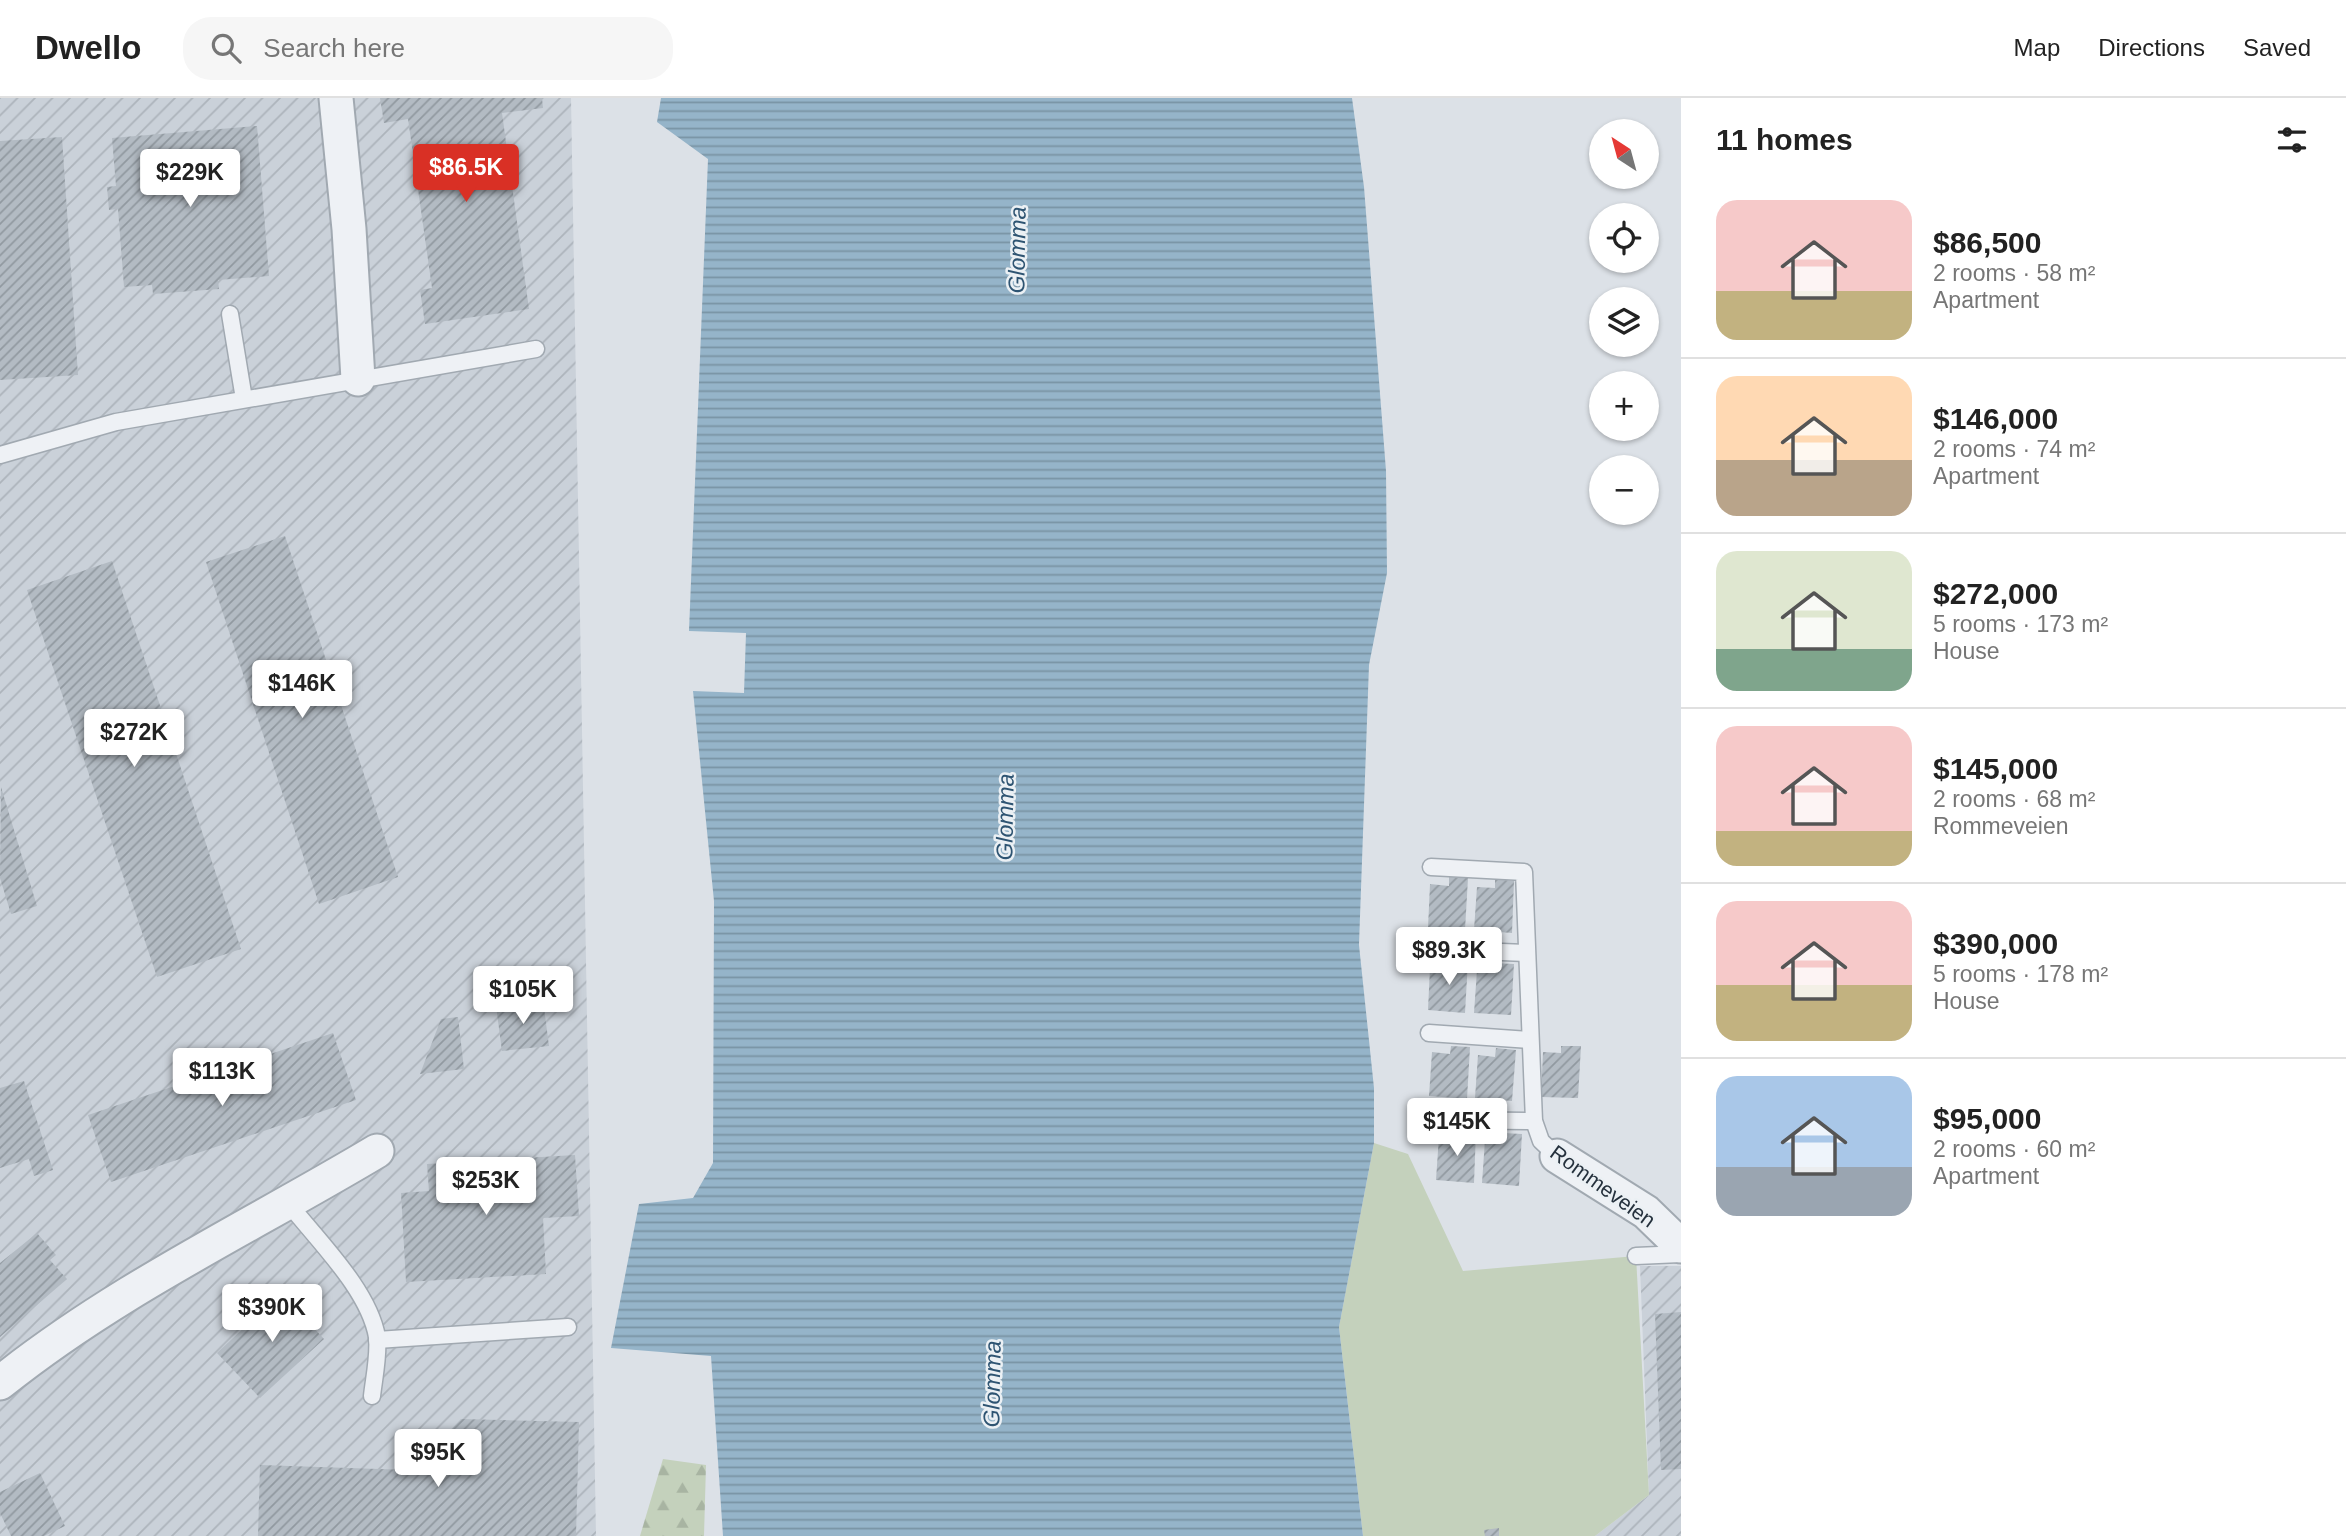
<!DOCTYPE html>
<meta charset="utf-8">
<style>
:root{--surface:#fff;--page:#f6f6f6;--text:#222;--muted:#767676;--line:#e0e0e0;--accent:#d93025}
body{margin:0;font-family:Arial,sans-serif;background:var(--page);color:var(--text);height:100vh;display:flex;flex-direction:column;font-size:26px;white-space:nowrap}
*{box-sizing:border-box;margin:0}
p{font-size:23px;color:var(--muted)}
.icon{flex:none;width:38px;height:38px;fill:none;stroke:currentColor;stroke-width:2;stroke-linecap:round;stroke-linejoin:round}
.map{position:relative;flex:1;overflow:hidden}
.details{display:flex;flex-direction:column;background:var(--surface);width:665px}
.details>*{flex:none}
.needle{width:46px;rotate:324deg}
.controls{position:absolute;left:1589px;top:21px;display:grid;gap:14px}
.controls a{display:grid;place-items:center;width:70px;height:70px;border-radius:50%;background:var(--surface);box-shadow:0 2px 5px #0004;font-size:35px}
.price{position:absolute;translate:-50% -60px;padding:0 16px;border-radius:7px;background:#fff;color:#222;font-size:23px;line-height:46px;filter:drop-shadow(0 2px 4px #0008)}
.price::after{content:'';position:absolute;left:50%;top:42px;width:21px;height:16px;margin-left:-10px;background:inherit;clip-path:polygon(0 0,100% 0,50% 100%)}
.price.on{background:var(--accent);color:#fff}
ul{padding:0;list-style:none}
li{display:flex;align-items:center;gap:21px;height:175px;padding:0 35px}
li+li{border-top:2px solid var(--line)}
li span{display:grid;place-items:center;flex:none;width:196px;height:140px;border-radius:21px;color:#555}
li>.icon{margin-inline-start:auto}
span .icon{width:84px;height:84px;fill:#fffc;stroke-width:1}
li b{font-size:30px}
h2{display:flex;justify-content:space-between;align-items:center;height:84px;padding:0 35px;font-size:30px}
header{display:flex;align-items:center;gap:42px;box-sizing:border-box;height:98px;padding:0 35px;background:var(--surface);border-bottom:2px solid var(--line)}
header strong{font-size:33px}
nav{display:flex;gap:38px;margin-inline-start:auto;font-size:24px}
.search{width:490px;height:63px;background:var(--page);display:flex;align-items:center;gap:18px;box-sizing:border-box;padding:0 24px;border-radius:28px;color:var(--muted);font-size:26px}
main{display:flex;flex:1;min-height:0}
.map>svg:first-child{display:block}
.industrial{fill:url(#industrial-furrows)}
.green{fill:#c4d1bc}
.forest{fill:url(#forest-firs)}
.water{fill:url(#water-rules)}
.building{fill:url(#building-hatch)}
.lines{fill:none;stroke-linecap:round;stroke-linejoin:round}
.lane-casing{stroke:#a1a9b1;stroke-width:19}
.street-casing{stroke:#a1a9b1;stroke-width:37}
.lane{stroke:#eef1f5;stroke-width:16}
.street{stroke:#eef1f5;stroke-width:33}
.labels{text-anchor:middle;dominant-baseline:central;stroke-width:5;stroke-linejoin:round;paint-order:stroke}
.street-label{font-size:21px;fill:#25313d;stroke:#ebf0f4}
.water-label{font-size:23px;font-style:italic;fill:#2e5472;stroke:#ebf0f4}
</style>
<header>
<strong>Dwello</strong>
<div class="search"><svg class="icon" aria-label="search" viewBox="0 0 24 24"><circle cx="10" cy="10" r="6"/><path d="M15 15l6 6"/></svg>Search here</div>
<nav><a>Map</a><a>Directions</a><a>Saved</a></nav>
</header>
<main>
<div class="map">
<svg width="1681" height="1438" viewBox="0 0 1681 1438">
<defs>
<pattern id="industrial-furrows" width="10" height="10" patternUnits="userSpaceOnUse" patternTransform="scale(1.75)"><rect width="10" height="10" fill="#cad1d9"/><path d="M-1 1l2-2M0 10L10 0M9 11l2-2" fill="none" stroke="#adb4bb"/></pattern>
<pattern id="forest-firs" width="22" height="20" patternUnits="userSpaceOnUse" patternTransform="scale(1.75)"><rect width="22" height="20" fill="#c4d1bc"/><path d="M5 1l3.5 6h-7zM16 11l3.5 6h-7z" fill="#a8b4a2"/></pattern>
<pattern id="water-rules" width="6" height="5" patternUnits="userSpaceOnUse" patternTransform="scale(1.75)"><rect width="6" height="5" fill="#95b4c9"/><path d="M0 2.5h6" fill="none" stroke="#7993a4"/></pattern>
<pattern id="building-hatch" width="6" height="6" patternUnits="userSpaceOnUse" patternTransform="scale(1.75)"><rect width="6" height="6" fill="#b3bbc3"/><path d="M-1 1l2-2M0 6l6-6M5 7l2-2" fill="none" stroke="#9199a0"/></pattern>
</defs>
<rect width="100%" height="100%" fill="#dce1e7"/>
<!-- industrial -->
<g class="industrial">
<polygon points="0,0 571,0 596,1438 0,1438"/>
<polygon points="1640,1168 1681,1168 1681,1438 1595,1438 1649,1397"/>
</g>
<!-- green -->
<polygon class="green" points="1374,1045 1408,1056 1463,1173 1636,1158 1649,1397 1595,1438 1363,1438 1339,1229"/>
<!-- forest -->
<polygon class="forest" points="663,1361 706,1367 704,1438 640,1438"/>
<!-- water -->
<polygon class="water" points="661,0 1352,0 1364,89 1386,373 1387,475 1369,567 1359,847 1374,990 1374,1045 1339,1229 1363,1438 723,1438 711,1258 611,1250 639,1106 693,1100 713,1065 714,803 693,593 744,595 746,535 689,533 708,61 657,24"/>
<!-- building -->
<g class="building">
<polygon points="380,0 542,0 543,10 502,15 529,211 425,226 420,192 432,190 408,21 384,25"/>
<polygon points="257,28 269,178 218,182 219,191 153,196 152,187 124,189 118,111 109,112 107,89 116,88 112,40"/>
<polygon points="62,39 78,277 0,282 0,43"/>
<polygon points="285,438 398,779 319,806 206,464"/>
<polygon points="112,463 241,851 157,879 27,492"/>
<polygon points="1,689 37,808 11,816 0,780"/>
<polygon points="1449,779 1468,780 1465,832 1428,830 1430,786 1449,788"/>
<polygon points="1495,781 1514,783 1512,835 1474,832 1477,789 1495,790"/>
<polygon points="1448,862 1468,863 1465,915 1428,912 1430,869 1448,870"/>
<polygon points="1494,865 1514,866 1511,917 1474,915 1477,872 1494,873"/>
<polygon points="543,902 549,948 502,953 496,908"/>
<polygon points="458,919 464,971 420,976 441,921"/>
<polygon points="333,935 356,1002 111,1084 88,1017"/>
<polygon points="1451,948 1470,949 1467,1001 1429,998 1432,954 1450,956"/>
<polygon points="1561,948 1581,948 1578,1000 1541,999 1543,954 1561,955"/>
<polygon points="1496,950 1516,952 1512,1003 1475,1000 1478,957 1495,959"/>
<polygon points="24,983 53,1072 34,1078 29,1061 0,1070 0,990"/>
<polygon points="1457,1032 1476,1033 1474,1085 1436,1082 1439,1038 1456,1040"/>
<polygon points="1503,1035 1522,1036 1519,1088 1482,1085 1485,1042 1503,1043"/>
<polygon points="575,1057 579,1118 543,1120 546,1176 406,1184 401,1095 429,1093 427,1066"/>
<polygon points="37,1135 56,1157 50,1162 67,1181 0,1239 0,1165"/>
<polygon points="292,1191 309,1210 302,1217 324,1241 260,1300 217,1255 281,1195 284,1198"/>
<polygon points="1681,1214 1681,1371 1661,1372 1655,1216"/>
<polygon points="461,1321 579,1324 576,1438 258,1438 260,1367 438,1373 438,1345"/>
<polygon points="40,1375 65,1428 44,1438 11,1438 0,1415 0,1394"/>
<polygon points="1499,1430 1499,1438 1485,1438 1484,1432"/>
</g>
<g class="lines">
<defs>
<g id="lane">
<polyline points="230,216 244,301"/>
<polyline points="0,357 116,324 536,251"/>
<polyline points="1431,769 1524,774 1534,1023 1541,1043 1557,1058"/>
<polyline points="1430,851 1526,855"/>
<polyline points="1429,935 1529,942"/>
<polyline points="1441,1022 1534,1023"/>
<path d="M289,1106C318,1143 369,1192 377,1239C379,1257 374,1280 372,1298"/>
<polyline points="1636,1158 1681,1156"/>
<polyline points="377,1242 568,1229"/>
</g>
<g id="street">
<polyline points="336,0 349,131 358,281"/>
<polyline points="1557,1058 1646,1114 1681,1148"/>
<path d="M0,1285C116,1192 250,1129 377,1053"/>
</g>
</defs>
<!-- lane casing -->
<use href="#lane" class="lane-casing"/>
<!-- street casing -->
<use href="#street" class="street-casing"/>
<!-- lane -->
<use href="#lane" class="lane"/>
<!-- street -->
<use href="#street" class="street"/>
</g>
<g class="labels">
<!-- street labels -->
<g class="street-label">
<text transform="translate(1603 1088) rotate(36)">Rommeveien</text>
</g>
<!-- water labels -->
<g class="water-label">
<text transform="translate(1017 152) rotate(-89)">Glomma</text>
<text transform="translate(1005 719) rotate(-89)">Glomma</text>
<text transform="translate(992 1286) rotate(-89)">Glomma</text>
</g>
</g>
</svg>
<div class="controls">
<a><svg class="needle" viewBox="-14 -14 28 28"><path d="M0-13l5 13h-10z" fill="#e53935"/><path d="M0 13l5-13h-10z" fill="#767676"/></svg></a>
<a><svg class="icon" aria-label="locate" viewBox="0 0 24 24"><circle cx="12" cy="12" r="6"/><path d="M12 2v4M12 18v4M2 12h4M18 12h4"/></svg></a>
<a><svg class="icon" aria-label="layers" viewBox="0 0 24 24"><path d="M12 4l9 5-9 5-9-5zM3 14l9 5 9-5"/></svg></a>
<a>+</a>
<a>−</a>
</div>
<b class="price on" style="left:466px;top:106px">$86.5K</b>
<b class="price" style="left:190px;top:111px">$229K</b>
<b class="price" style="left:302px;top:622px">$146K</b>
<b class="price" style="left:134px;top:671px">$272K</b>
<b class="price" style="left:1449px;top:889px">$89.3K</b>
<b class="price" style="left:523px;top:928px">$105K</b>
<b class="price" style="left:222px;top:1010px">$113K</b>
<b class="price" style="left:1457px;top:1060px">$145K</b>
<b class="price" style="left:486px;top:1119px">$253K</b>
<b class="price" style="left:272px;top:1246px">$390K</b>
<b class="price" style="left:438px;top:1391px">$95K</b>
</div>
<section class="details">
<h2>11 homes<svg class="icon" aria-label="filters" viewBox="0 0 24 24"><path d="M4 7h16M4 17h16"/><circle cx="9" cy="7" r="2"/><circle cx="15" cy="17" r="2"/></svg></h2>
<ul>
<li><span style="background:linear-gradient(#f6c9c9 65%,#c2b280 0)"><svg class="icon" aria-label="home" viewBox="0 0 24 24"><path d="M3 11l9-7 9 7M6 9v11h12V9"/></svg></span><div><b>$86,500</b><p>2 rooms · 58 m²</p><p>Apartment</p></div></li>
<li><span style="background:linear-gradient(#ffd9b3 60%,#b9a48a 0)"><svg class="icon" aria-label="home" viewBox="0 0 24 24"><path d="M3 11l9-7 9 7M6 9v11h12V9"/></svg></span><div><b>$146,000</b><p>2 rooms · 74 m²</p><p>Apartment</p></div></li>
<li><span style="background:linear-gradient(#dfe7d0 70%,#7fa58c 0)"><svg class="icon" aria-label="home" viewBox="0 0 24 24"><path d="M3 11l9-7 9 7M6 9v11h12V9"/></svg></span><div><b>$272,000</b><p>5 rooms · 173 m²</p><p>House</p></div></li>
<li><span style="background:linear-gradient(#f6c9c9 75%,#c2b280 0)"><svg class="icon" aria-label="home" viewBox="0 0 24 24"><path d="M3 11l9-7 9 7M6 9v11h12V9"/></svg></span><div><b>$145,000</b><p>2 rooms · 68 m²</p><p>Rommeveien</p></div></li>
<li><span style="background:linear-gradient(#f6c9c9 60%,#c2b280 0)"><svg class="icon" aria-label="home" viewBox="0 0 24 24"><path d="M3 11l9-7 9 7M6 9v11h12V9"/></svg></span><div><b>$390,000</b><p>5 rooms · 178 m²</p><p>House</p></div></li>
<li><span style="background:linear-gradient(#a9c7e8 65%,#9aa5b1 0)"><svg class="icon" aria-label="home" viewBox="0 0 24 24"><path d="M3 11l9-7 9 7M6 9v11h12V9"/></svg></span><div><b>$95,000</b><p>2 rooms · 60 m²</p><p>Apartment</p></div></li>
</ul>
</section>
</main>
